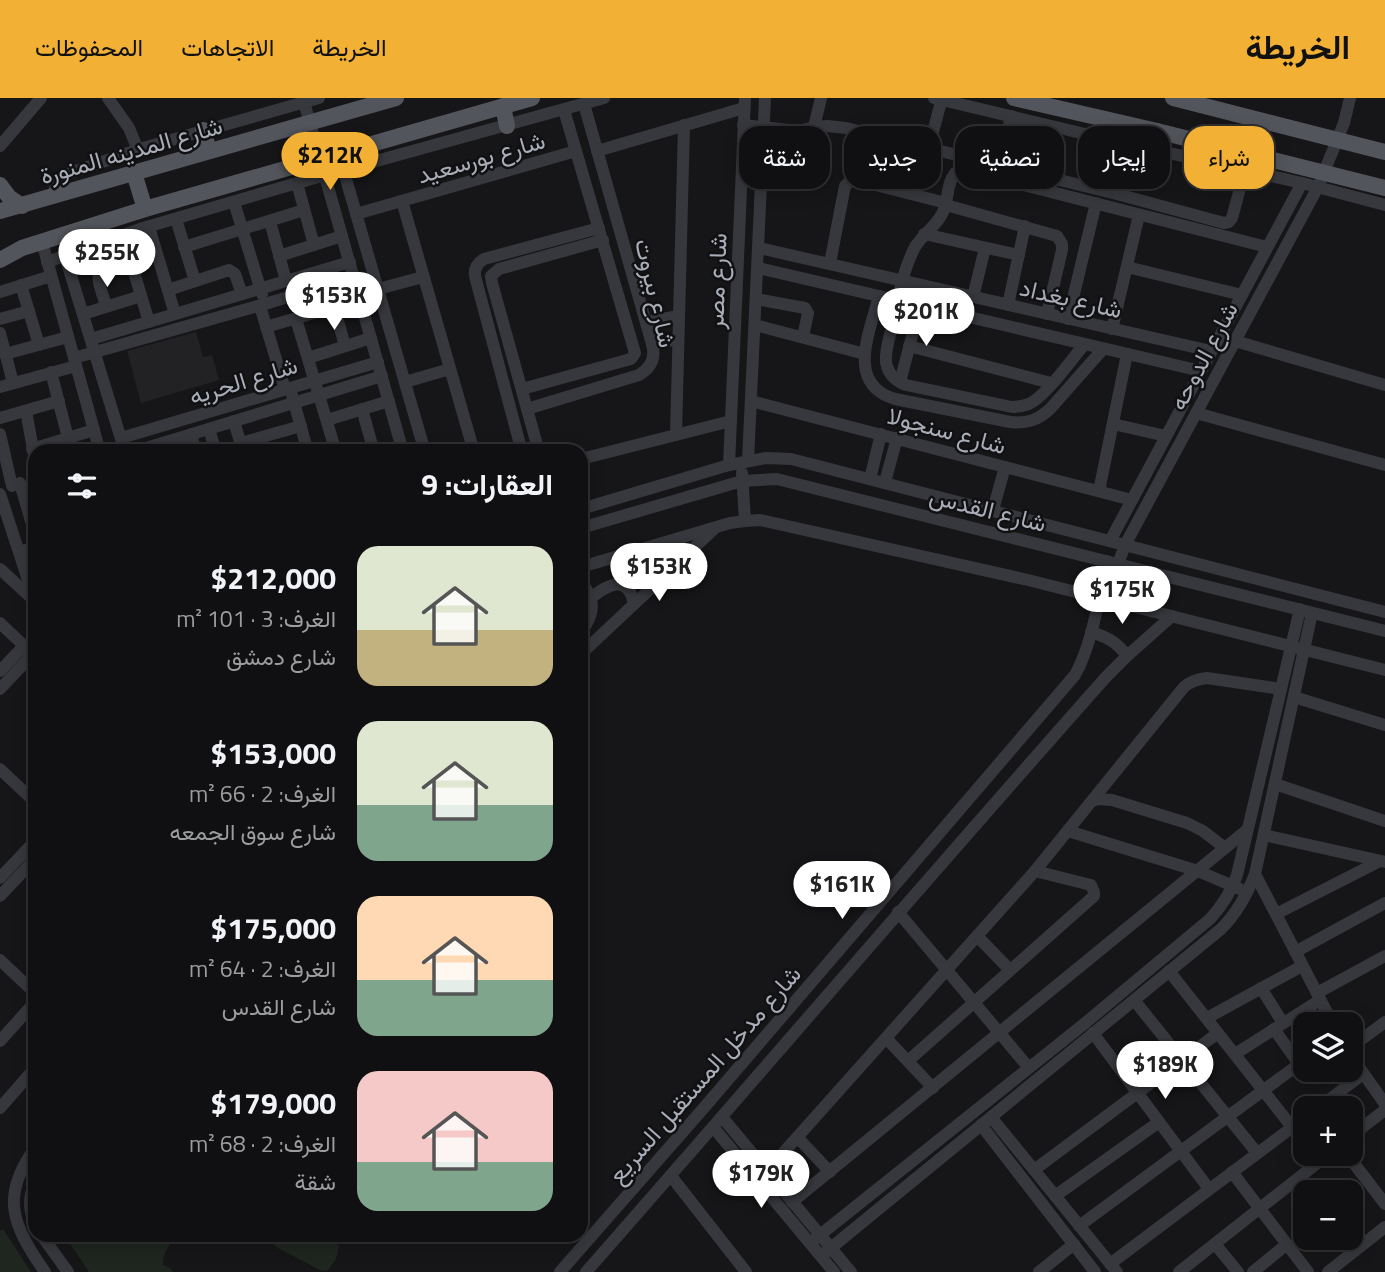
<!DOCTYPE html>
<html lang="ar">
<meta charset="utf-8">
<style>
:root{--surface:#101012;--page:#19191b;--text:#f1f3f6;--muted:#9c9d9f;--line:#303032;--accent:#f2b134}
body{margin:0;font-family:"Titillium Web",Vazirmatn,sans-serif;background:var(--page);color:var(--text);direction:rtl;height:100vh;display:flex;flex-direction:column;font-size:26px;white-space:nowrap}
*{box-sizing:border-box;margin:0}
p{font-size:23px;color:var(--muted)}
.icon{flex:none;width:38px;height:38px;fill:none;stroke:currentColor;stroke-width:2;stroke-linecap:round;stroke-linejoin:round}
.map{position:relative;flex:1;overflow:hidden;direction:ltr}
.panel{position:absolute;left:28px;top:346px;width:560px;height:798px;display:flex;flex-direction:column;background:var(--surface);border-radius:21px;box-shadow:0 4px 18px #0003,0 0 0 2px var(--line);direction:rtl}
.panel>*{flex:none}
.guide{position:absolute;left:609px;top:28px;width:665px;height:63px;direction:rtl;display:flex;gap:14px}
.tools{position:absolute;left:1293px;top:914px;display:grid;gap:14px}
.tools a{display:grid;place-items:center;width:70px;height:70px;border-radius:14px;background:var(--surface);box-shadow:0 4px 18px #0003,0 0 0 2px var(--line);font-size:35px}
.price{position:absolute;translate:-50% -60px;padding:0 16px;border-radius:24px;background:#fff;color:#222;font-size:23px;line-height:46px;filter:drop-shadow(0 2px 4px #0008)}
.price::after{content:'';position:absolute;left:50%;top:42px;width:21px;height:16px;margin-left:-10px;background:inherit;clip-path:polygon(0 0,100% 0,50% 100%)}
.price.active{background:var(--accent);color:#111}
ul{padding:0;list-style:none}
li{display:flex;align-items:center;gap:21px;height:175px;padding:0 35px}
li span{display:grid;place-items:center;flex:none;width:196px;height:140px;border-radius:21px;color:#555}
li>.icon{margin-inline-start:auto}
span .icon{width:84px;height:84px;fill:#fffc;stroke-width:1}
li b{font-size:30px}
h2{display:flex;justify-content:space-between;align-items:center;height:84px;padding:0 35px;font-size:30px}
.chip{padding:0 24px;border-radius:21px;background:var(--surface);box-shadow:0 4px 18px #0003,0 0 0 2px var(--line);font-size:24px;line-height:63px}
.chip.active{background:var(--accent);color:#111}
header{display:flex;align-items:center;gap:42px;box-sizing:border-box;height:98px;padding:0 35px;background:var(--accent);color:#111}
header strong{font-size:33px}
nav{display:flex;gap:38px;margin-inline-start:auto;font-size:24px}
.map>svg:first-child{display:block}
.built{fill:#222225}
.green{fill:#1e261f}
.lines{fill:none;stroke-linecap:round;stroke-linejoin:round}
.minor{stroke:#37383d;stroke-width:12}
.major{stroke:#53555c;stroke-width:16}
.labels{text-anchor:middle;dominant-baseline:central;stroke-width:5;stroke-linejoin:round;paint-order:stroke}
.street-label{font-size:24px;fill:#a8adb8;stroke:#111113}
</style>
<header>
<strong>الخريطة</strong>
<nav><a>الخريطة</a><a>الاتجاهات</a><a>المحفوظات</a></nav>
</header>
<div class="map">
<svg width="1385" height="1174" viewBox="0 0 1385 1174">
<rect width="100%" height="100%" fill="#161618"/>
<!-- built -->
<polygon class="built" points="196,234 203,259 212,257 219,282 141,305 127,253"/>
<!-- green -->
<g class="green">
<polygon points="3,1131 31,1174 0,1174 0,1133"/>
<path d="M65,1138H178C169,1146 163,1154 163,1167L170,1170L173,1174H89Z"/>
<polygon points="264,1138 327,1138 339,1148 336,1161 328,1172 322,1173 278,1150"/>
</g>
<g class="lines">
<!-- minor -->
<g class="minor">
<polyline points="108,0 129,30 138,52"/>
<polyline points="934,0 1085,36 1302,85 1385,107"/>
<polyline points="304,4 403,354"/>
<polyline points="743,27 798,33 814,29 827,28 846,30 1117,96 1224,125 1229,124 1232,120 1245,72"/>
<polyline points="814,29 821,0"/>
<polyline points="0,48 41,0"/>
<polyline points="929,49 942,0"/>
<polyline points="597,53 744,10"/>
<polyline points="1000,67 1011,18"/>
<polyline points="344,74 425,354"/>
<polyline points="297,85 314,147"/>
<polyline points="1117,96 1130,46"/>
<polyline points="51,100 58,83 67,76 143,50 319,0"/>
<polyline points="402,103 474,354"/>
<polyline points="234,104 262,196"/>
<polyline points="946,107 1057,138 1062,146 1062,152 1047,216"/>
<polyline points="356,116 576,53"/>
<polyline points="176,121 195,183"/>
<polyline points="270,123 286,183"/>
<polyline points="149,129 175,216"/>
<polyline points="924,136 1019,157"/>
<polyline points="42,144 100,354"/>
<polyline points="184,149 304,112"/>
<polyline points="759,150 1211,253"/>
<polyline points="65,158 125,354"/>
<polyline points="279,158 342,138"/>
<polyline points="130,161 149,224"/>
<polyline points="47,164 143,130 297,85 604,0"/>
<polyline points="830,165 845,88 850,83 856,82 946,105"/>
<polyline points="1127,169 1242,197"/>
<polyline points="758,170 1201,273"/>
<polyline points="21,187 39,247"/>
<polyline points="328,187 345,248"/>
<polyline points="378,191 423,179"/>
<polyline points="168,192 229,172 235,176 242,196"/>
<polyline points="0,194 51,178"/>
<path d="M879,198C870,234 845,286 895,301L1010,324C1027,326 1038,322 1050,311L1103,251"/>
<polyline points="973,199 985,150"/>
<polyline points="756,201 805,210 808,215 803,239"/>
<polyline points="1008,207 1025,128"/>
<path d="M106,208C103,195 93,179 103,168L156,153"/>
<polyline points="260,208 285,291"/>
<polyline points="83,216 141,198"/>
<polyline points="0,221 29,213"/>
<polyline points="296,221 336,354"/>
<polyline points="1068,221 1096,105"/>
<polyline points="646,224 679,218"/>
<polyline points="755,227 865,256"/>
<polyline points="266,229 334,209"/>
<polyline points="1112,231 1139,117"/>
<polyline points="0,235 13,285"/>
<polyline points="91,241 350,164"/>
<polyline points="1235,243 1385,287"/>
<polyline points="652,246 678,241"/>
<path d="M1084,247C1070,263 1047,297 1029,306C1023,308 1017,309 1012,309L906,287C895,283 888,276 886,264C885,253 889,242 891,232C897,205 902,174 915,149C923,136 936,128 942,116C949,103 946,86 955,75L965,72L1267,149"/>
<polyline points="909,248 1051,285"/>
<polyline points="5,256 68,239"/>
<polyline points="74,260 265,206 354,179"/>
<polyline points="308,260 371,240"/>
<polyline points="51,274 68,340"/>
<polyline points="405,284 450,271"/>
<polyline points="900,284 920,208"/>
<polyline points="0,289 76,268"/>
<polyline points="522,291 627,262 631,261 635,255 564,12"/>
<polyline points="292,297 308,354"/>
<polyline points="751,303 1132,402"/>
<polyline points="362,311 374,354"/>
<path d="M527,311L639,277C651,270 656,260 652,246L584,6"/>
<polyline points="26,313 35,362"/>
<polyline points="1196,315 1385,367"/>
<polyline points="0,320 59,303"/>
<polyline points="327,322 389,303"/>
<polyline points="234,323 243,354"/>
<polyline points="1113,326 1166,338"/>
<polyline points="209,331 216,354"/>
<polyline points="0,336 12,388"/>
<polyline points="191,336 196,354"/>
<polyline points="676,337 684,27"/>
<polyline points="121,340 378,264"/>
<polyline points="241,345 301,328"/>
<polyline points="32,351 94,332"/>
<polyline points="133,354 382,278"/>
<polyline points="352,354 372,348"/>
<path d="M522,354L476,182C473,173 476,166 484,161L599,130"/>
<polyline points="539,354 492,185 491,178 499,171 603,142"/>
<polyline points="581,361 731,323"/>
<polyline points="748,363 765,0"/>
<polyline points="729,367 745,0"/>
<polyline points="742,375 745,423"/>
<polyline points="870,381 881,336"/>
<polyline points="885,384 897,340"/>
<polyline points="20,385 35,437"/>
<polyline points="1099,393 1127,256"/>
<polyline points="0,396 28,482"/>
<polyline points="581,411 729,367 766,360 791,361 1385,514"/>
<polyline points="993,412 1005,369"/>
<polyline points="581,430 742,383 777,381 1385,533"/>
<polyline points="1110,443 1302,85"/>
<polyline points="19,454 35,449"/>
<polyline points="1118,466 1125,447 1318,89 1344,25 1350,0"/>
<polyline points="581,469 730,425 745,423 760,422 1028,482 1385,572"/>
<polyline points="0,471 35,503"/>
<path d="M581,484C596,501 595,516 581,534"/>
<path d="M591,500C608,486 628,476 634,506"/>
<polyline points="0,525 35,558"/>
<path d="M1091,534C1107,539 1117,544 1127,558"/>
<polyline points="581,556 713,432"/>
<polyline points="0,573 24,548"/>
<polyline points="0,591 33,556"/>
<polyline points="1294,599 1385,627"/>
<polyline points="0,671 35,704"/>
<polyline points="1275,686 1385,723"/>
<polyline points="1092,703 1098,701 1112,702 1187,725 1203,733 1225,750"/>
<polyline points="1068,733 1198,773 1240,791"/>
<polyline points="1264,737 1385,764"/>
<polyline points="1255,776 1333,926"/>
<polyline points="0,780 35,743"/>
<polyline points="0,798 35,761"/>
<polyline points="898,814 1029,970"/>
<polyline points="1276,816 1380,763"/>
<polyline points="977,838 1010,872"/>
<polyline points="1295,854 1385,805"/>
<polyline points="0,862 35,895"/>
<polyline points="1169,873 1292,1029"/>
<polyline points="1261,890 1283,925"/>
<polyline points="1317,895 1385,858"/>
<polyline points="1134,902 1257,1055"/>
<polyline points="1207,920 1302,868"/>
<polyline points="1274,931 1299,966"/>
<polyline points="1093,935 1209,1091"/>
<polyline points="886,940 933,990"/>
<polyline points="0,943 35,904"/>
<polyline points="1351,949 1385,924"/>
<polyline points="1235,956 1320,902"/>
<polyline points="1351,958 1385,1006"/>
<polyline points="908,963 1094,798 1094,794 1091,787 1035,773"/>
<polyline points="0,1010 35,970"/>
<polyline points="1318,1010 1363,976"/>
<polyline points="722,1019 851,1174"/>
<polyline points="991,1019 1117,1174"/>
<polyline points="981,1027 1095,1174"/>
<polyline points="713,1029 834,1174"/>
<polyline points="1351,1038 1385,1012"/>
<polyline points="798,1040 830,1074"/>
<path d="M35,1050C0,1098 12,1127 45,1174"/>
<polyline points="1346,1055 1385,1106"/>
<polyline points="1034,1072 1218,935"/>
<path d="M767,1073L1035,773L1184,589C1191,583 1198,581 1207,580L1281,591"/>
<polyline points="1232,1074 1308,1174"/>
<polyline points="671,1078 746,1174"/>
<path d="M35,1082C29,1098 28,1111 35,1126"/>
<polyline points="1055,1098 1159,1024"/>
<polyline points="792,1104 1247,732"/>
<polyline points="1079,1128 1306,961"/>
<polyline points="42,1138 68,1174"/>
<path d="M810,1145L1084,926L1210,821C1222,808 1231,794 1237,777L1300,511"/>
<polyline points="1215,1146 1238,1174"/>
<path d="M821,1158L1221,831C1237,815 1247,797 1255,776L1312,515"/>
<polyline points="1110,1166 1306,1019"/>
<path d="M560,1174L702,1012L1075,577C1094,542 1098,500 1107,463"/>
<path d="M586,1174C760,976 931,776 1106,579L1127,558L1172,518"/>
<polyline points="1039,1174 1074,1146"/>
<polyline points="1179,1174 1330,1055"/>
<polyline points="1253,1174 1287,1146"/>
<polyline points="1328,1174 1385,1129"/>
</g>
<!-- major -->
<g class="major">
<polyline points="1014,0 1157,33 1385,90"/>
<polyline points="1173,0 1385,54"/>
<polyline points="503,8 507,28"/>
<polyline points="203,32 209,53"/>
<polyline points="1152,51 1157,33"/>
<polyline points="134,75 145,111"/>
<polyline points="0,87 9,99 22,108"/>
<polyline points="0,113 396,0"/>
<polyline points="0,162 22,150 145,111 532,0"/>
</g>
</g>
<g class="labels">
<!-- street labels -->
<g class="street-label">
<text transform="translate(131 52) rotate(-16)">شارع المدينه المنورة</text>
<text transform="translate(481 59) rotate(-16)">شارع بورسعيد</text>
<text transform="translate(716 183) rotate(-88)">شارع مصر</text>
<text transform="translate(656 195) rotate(77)">شارع بيروت</text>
<text transform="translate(1071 200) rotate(13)">شارع بغداد</text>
<text transform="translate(1203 258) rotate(-62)">شارع الدوحه</text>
<text transform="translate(243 282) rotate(-17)">شارع الحريه</text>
<text transform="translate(947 332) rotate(15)">شارع سنجولا</text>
<text transform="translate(988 411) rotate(14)">شارع القدس</text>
<text transform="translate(704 976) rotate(-49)">شارع مدخل المستقبل السريع</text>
</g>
</g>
</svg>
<div class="tools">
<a><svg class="icon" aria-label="layers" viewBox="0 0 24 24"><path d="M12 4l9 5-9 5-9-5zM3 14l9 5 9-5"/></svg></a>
<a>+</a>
<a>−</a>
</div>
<b class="price active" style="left:330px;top:94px">$212K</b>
<b class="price" style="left:107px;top:191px">$255K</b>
<b class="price" style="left:334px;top:234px">$153K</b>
<b class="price" style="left:926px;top:250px">$201K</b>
<b class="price" style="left:659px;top:505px">$153K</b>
<b class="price" style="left:1122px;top:528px">$175K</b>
<b class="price" style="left:842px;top:823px">$161K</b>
<b class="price" style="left:1165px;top:1003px">$189K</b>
<b class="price" style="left:761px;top:1112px">$179K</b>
<div class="guide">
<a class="chip active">شراء</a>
<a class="chip">إيجار</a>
<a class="chip">تصفية</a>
<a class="chip">جديد</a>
<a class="chip">شقة</a>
</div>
<section class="panel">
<h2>العقارات: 9<svg class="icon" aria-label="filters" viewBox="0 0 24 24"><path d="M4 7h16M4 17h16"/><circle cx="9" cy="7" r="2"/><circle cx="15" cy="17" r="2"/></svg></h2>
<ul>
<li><span style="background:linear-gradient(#dfe7d0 60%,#c2b280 0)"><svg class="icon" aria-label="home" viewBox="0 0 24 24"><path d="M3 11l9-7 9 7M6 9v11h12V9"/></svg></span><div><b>$212,000</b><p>الغرف: 3 · 101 m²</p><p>شارع دمشق</p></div></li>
<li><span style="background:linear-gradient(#dfe7d0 60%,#7fa58c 0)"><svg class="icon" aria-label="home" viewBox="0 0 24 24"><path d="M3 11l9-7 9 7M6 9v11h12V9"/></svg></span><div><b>$153,000</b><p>الغرف: 2 · 66 m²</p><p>شارع سوق الجمعه</p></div></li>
<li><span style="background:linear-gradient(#ffd9b3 60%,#7fa58c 0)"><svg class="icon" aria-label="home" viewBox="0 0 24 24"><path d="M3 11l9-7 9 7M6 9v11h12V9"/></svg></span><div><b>$175,000</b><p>الغرف: 2 · 64 m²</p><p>شارع القدس</p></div></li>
<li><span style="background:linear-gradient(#f6c9c9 65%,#7fa58c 0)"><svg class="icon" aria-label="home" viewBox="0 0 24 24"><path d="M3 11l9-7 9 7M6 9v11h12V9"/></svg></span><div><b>$179,000</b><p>الغرف: 2 · 68 m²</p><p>شقة</p></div></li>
</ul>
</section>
</div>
